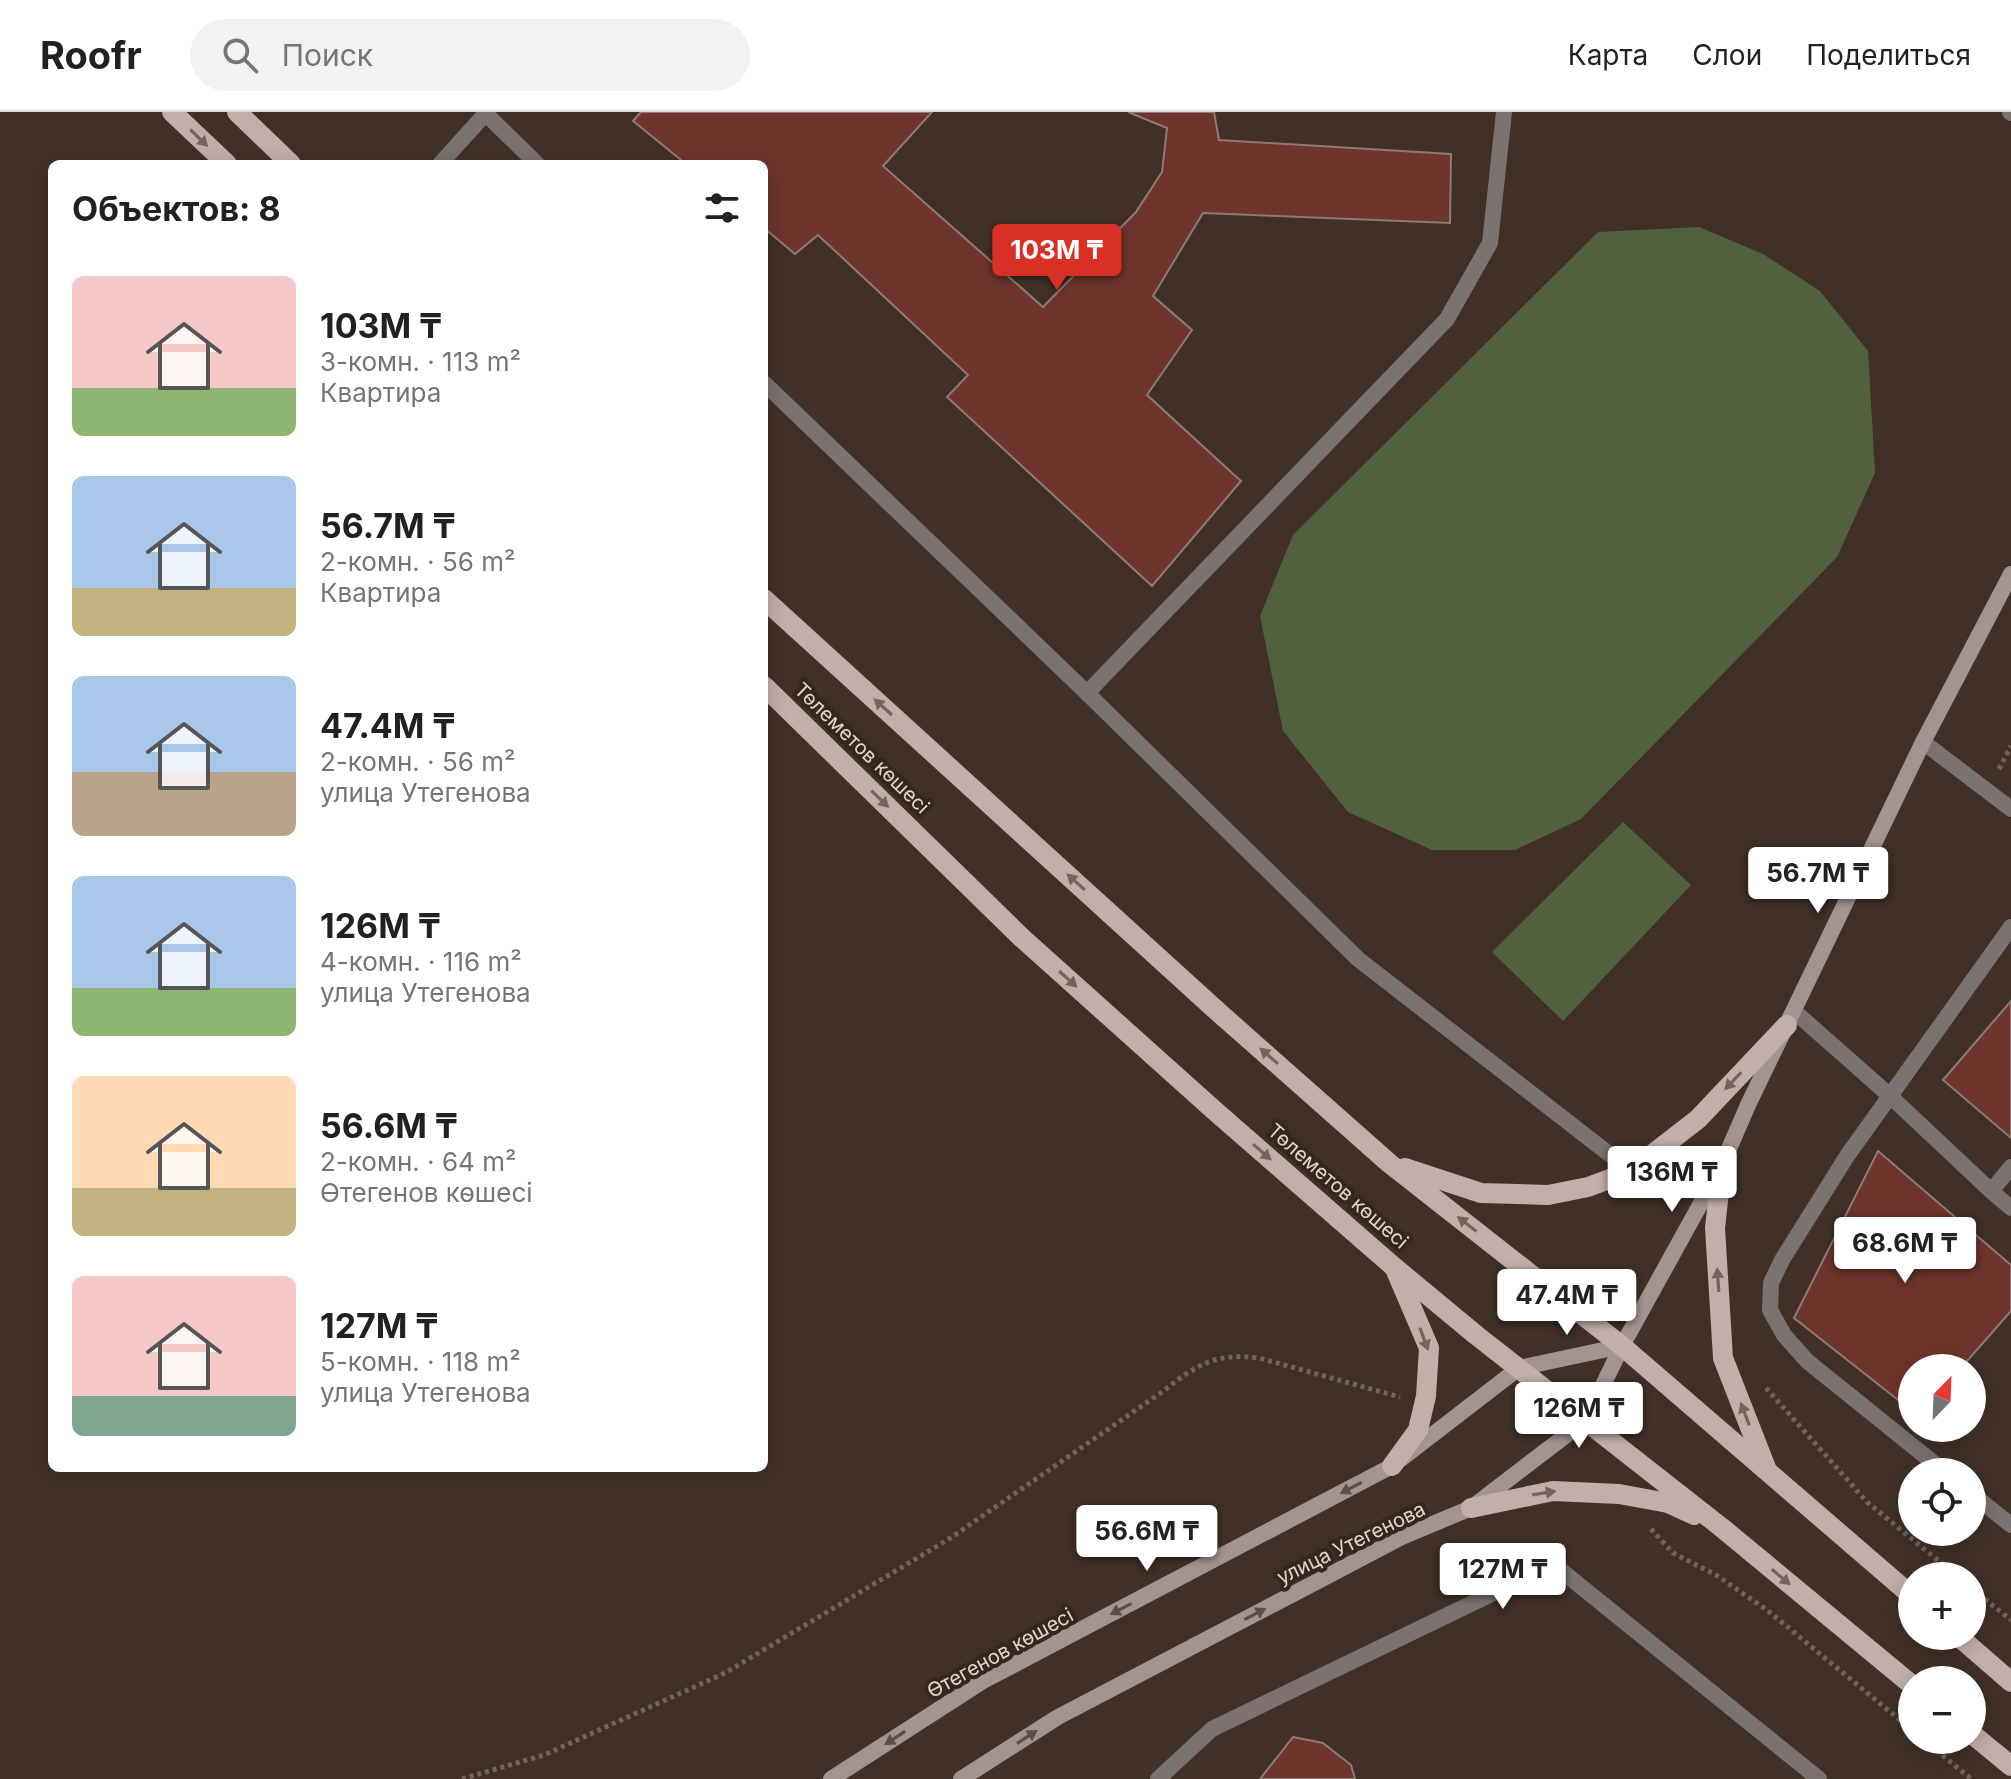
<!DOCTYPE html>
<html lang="ru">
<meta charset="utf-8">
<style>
:root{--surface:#fff;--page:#f2f2f2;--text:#202124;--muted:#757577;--line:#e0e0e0;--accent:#d93025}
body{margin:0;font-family:Inter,sans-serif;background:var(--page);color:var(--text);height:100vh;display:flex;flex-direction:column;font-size:30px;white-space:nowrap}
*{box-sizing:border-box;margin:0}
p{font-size:26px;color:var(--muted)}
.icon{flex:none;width:44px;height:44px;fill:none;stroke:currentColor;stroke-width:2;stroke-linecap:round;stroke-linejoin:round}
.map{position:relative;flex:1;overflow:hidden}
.side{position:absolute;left:48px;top:48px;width:720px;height:1312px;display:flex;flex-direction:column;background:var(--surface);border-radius:12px;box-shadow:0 4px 20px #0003}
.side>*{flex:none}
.needle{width:52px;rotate:23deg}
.fabs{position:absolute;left:1898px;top:1242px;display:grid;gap:16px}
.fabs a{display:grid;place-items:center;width:88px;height:88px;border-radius:50%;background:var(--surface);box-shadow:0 4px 20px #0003;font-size:40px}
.price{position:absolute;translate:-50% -68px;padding:0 18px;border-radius:8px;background:#fff;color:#222;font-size:26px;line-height:52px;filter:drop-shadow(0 2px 4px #0008)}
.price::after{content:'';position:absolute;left:50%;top:48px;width:24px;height:18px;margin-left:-12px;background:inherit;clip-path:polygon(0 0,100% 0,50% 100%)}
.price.current{background:var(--accent);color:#fff}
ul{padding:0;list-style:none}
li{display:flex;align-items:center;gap:24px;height:200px;padding:0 24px}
li span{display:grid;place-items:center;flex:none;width:224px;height:160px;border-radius:12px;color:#555}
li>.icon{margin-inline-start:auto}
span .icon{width:96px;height:96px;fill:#fffc;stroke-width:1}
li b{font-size:34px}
h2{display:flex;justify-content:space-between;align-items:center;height:96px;padding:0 24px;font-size:34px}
header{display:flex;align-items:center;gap:48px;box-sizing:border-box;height:112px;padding:0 40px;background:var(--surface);border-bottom:2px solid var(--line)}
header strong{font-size:38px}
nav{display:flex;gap:44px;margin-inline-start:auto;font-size:28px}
.search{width:560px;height:72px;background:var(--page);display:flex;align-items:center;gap:20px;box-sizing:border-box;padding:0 28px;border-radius:44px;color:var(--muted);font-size:30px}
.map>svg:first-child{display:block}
.green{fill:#52613d}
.building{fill:#6e352c;stroke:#907a75;stroke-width:2}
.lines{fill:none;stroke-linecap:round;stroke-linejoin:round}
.path{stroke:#72635b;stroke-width:5;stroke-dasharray:4 4;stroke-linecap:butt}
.service{stroke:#7c7270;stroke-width:16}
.minor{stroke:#7c7270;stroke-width:16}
.secondary{stroke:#a49491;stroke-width:16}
.primary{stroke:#c3aeaa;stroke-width:20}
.oneway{fill:#75645c}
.oneway2{fill:#5c4d46}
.labels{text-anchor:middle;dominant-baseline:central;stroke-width:8;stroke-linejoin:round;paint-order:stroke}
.street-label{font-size:20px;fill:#e0d6d0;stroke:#36271d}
</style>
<header>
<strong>Roofr</strong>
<div class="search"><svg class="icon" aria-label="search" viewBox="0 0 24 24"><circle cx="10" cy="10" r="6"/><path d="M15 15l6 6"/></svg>Поиск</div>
<nav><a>Карта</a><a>Слои</a><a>Поделиться</a></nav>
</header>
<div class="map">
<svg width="2011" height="1667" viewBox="0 0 2011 1667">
<rect width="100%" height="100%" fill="#413027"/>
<!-- green -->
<g class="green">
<polygon points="1699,115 1763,142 1820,179 1868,239 1875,361 1837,445 1581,707 1515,738 1432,738 1348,700 1283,619 1260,504 1293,423 1598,120"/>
<polygon points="1623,710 1691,773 1563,909 1492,840"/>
</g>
<!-- building -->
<g class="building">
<polygon points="641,0 932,0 883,54 1043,195 1136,100 1162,60 1167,16 1128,0 1214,0 1219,28 1451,42 1450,111 1203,101 1153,184 1192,218 1147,283 1241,369 1152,474 947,285 968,263 818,123 795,142 764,116 764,52 686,52 633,9"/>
<polygon points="2011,889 2011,1026 1943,968"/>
<polygon points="1878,1039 2011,1153 2011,1199 1961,1256 1912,1256 1912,1299 1794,1206"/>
<polygon points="1293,1625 1323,1631 1351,1653 1355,1667 1260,1667"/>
</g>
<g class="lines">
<!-- path -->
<g class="path">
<polyline points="1999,657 2011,634"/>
<polyline points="1766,1276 1867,1390 1957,1464"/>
<polyline points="1651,1417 1673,1441 1716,1463 1767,1498 1912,1618"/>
<polyline points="1972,1477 2011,1508"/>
<polyline points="1924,1628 1971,1667"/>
<path d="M462,1667L544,1643L725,1561L949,1427L1162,1280C1195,1254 1215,1240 1259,1246L1400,1285"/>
</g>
<!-- service -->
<g class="service">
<polyline points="1504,0 1490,131 1447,207 1087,581 1358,847 1631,1059"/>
<polyline points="486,2 537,52"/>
<polyline points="440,52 487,0"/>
<polyline points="764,271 1087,581"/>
<polyline points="1923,630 2011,697"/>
<polyline points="1794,899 1889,983 1991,1079"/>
<polyline points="2011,1055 1991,1079 2011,1096"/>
<polyline points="1945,1360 1807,1249 1784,1223 1770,1198 1771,1171 1782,1148 1847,1044 2011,815"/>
<polyline points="1972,1382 2011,1413"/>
</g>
<!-- minor -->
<g class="minor">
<polyline points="2010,0 2011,1"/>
<polyline points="1158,1667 1212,1617 1541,1458 1563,1460 1819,1667"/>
</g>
<!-- secondary -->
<g class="secondary">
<polyline points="831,1667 983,1569 1392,1354 1519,1256 1622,1234"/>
<polyline points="961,1667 1058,1605 1404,1424 1471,1396 1586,1308 1622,1234 1722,1053 1748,993 1923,630 2011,462"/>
</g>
<!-- primary -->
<g class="primary">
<polyline points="172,0 227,52"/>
<polyline points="237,0 291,52"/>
<polyline points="764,487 1216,898 1389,1051 1622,1234 1912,1484"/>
<polyline points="764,574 1022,826 1215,999 1394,1155 1476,1223 1721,1415 1912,1573"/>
<polyline points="1722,1053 1715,1116 1723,1246 1766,1356"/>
<polyline points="1405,1056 1481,1081 1548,1083 1588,1075 1631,1059 1698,1007 1787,913"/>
<polyline points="1392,1354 1418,1318 1426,1284 1429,1236 1396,1159"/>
<polyline points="1471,1396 1553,1379 1619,1382 1668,1391 1694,1403"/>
<polyline points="1958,1524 2011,1570"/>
<polyline points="1972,1622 2011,1654"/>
</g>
</g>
<!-- one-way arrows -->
<defs><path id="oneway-solid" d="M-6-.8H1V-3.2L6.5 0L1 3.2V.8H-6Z" transform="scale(2)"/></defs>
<g class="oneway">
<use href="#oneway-solid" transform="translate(199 26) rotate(44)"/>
<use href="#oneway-solid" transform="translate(883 595) rotate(-138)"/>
<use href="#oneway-solid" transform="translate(880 687) rotate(44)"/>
<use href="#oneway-solid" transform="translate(1076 770) rotate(-138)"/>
<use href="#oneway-solid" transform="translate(1068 867) rotate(42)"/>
<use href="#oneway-solid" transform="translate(1269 944) rotate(-139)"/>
<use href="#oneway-solid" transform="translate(1733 969) rotate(133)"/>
<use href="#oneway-solid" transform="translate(1262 1040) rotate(41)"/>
<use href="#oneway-solid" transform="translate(1467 1112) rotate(-142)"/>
<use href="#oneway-solid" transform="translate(1718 1168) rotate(-94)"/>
<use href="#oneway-solid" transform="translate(1424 1227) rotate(70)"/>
<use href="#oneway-solid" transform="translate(1745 1302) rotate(-111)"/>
<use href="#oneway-solid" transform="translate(1544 1381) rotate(-9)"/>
<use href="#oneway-solid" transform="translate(1781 1465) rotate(40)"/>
</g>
<g class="oneway2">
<use href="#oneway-solid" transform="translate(1351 1376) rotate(152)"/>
<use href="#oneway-solid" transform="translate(1121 1497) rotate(152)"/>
<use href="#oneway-solid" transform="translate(1255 1502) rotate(-28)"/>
<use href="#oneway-solid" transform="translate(1027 1625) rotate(-33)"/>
<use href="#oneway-solid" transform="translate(895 1626) rotate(147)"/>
</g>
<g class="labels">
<!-- street labels -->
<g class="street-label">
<text transform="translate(862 636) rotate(44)">Төлеметов көшесі</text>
<text transform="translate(1338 1074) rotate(41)">Төлеметов көшесі</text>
<text transform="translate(1351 1431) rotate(-26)">улица Утегенова</text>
<text transform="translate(1000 1541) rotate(-29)">Өтегенов көшесі</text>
</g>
</g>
</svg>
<div class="fabs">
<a><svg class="needle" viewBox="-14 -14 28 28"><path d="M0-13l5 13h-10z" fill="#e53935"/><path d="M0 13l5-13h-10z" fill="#757577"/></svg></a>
<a><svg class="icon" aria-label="locate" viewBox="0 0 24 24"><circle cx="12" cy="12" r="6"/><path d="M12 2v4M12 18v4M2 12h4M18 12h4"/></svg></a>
<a>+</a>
<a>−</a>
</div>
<b class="price current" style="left:1057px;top:180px">103M ₸</b>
<b class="price" style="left:1818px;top:803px">56.7M ₸</b>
<b class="price" style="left:1672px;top:1102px">136M ₸</b>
<b class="price" style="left:1905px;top:1173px">68.6M ₸</b>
<b class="price" style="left:1567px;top:1225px">47.4M ₸</b>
<b class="price" style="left:1579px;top:1338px">126M ₸</b>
<b class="price" style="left:1147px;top:1461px">56.6M ₸</b>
<b class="price" style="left:1503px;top:1499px">127M ₸</b>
<section class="side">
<h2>Объектов: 8<svg class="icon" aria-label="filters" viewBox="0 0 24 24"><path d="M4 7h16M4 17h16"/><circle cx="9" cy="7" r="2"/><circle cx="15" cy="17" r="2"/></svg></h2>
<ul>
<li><span style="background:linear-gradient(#f6c9c9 70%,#8fb573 0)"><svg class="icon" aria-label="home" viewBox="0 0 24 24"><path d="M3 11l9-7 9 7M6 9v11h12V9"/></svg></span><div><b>103M ₸</b><p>3-комн. · 113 m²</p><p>Квартира</p></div></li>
<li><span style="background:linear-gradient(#a9c7e8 70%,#c2b280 0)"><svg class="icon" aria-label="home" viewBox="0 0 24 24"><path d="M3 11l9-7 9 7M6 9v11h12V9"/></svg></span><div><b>56.7M ₸</b><p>2-комн. · 56 m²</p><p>Квартира</p></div></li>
<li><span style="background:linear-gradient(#a9c7e8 60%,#b9a48a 0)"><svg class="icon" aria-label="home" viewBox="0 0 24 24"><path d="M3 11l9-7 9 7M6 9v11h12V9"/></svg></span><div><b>47.4M ₸</b><p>2-комн. · 56 m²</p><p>улица Утегенова</p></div></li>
<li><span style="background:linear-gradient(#a9c7e8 70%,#8fb573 0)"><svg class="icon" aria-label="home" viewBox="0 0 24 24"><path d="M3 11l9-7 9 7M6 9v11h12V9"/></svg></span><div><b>126M ₸</b><p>4-комн. · 116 m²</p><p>улица Утегенова</p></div></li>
<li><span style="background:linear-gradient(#ffd9b3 70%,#c2b280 0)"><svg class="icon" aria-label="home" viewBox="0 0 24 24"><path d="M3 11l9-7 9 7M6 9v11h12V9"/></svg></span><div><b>56.6M ₸</b><p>2-комн. · 64 m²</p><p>Өтегенов көшесі</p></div></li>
<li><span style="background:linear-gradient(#f6c9c9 75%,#7fa58c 0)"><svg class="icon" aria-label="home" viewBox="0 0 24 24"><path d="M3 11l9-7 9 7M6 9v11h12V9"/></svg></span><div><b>127M ₸</b><p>5-комн. · 118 m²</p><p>улица Утегенова</p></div></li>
</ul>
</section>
</div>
